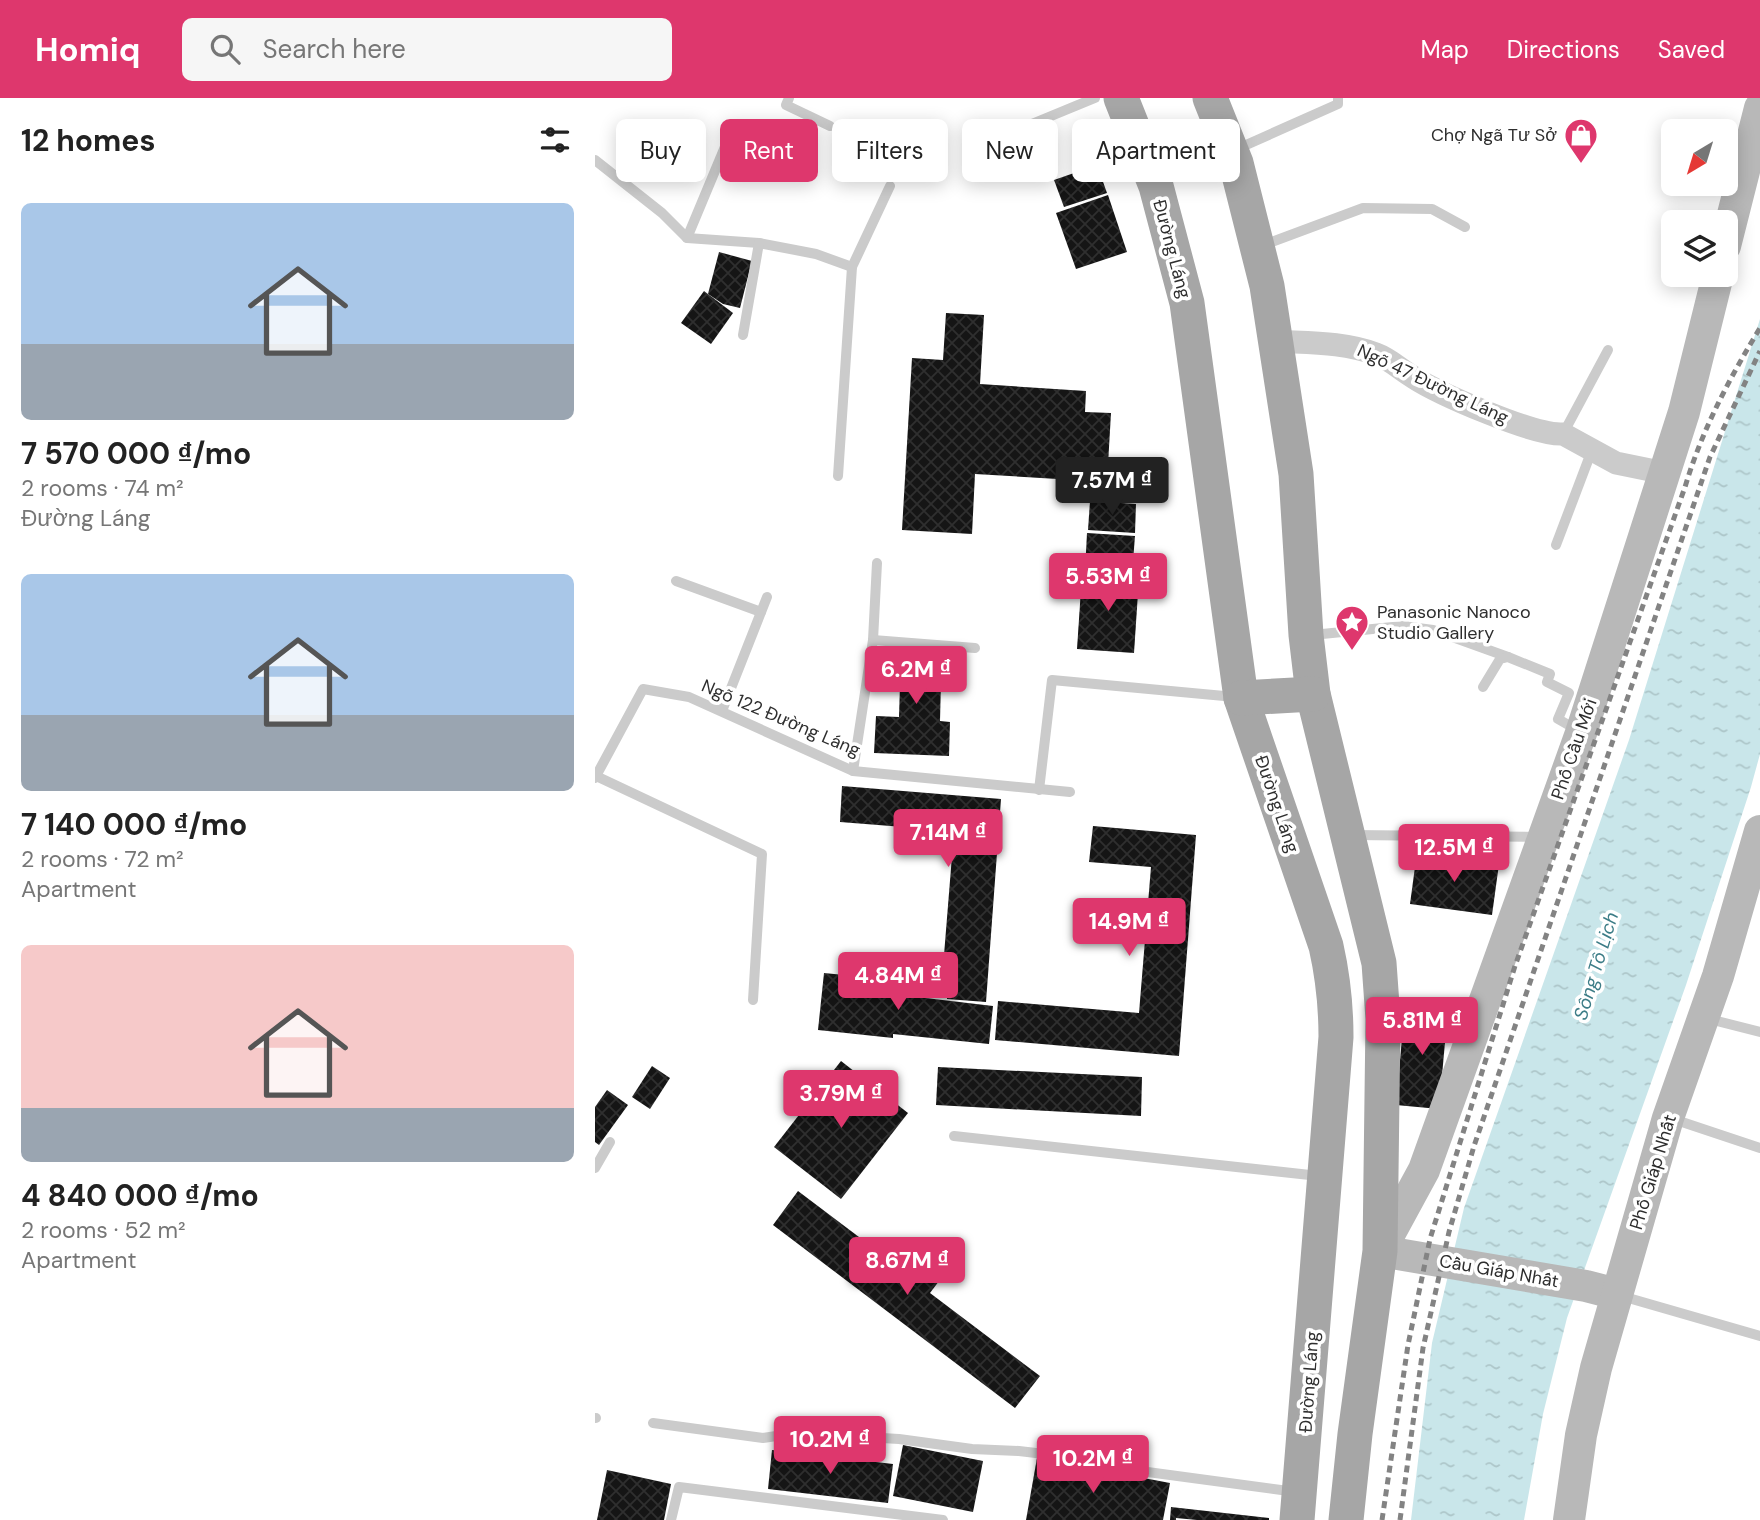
<!DOCTYPE html>
<meta charset="utf-8">
<style>
:root{--surface:#fff;--page:#f6f6f6;--text:#222;--muted:#767676;--accent:#de376d}
body{margin:0;font-family:"DM Sans",sans-serif;background:var(--page);color:var(--text);height:100vh;display:flex;flex-direction:column;font-size:26px;white-space:nowrap}
*{box-sizing:border-box;margin:0}
p{font-size:23px;color:var(--muted)}
.icon{flex:none;width:38px;height:38px;fill:none;stroke:currentColor;stroke-width:2;stroke-linecap:round;stroke-linejoin:round}
.map{position:relative;flex:1;overflow:hidden}
.details{display:flex;flex-direction:column;background:var(--surface);width:595px}
.details>*{flex:none}
.guide{position:absolute;left:21px;top:21px;width:665px;height:63px;display:flex;gap:14px}
.needle{width:46px;rotate:218deg}
.buttons{position:absolute;left:1066px;top:21px;display:grid;gap:14px}
.buttons a{display:grid;place-items:center;width:77px;height:77px;border-radius:10px;background:var(--surface);box-shadow:0 4px 18px #0003;font-size:35px}
.price{position:absolute;translate:-50% -60px;padding:0 16px;border-radius:7px;background:var(--accent);color:#fff;font-size:23px;line-height:46px;filter:drop-shadow(0 2px 4px #0008)}
.price::after{content:'';position:absolute;left:50%;top:42px;width:21px;height:16px;margin-left:-10px;background:inherit;clip-path:polygon(0 0,100% 0,50% 100%)}
.price.active{background:#222;color:#fff}
ul{padding:0;list-style:none}
li{display:grid;align-content:center;gap:14px;height:371px;padding:0 21px}
li span{display:grid;place-items:center;height:217px;border-radius:10px;color:#555}
li>.icon{margin-inline-start:auto}
span .icon{width:126px;height:126px;fill:#fffc;stroke-width:1}
li b{font-size:30px}
h2{display:flex;justify-content:space-between;align-items:center;height:84px;padding:0 21px;font-size:30px}
.chip{padding:0 24px;border-radius:10px;background:var(--surface);box-shadow:0 4px 18px #0003;font-size:24px;line-height:63px}
.chip.active{background:var(--accent);color:#fff}
header{display:flex;align-items:center;gap:42px;box-sizing:border-box;height:98px;padding:0 35px;background:var(--accent);color:#fff}
header strong{font-size:33px}
nav{display:flex;gap:38px;margin-inline-start:auto;font-size:24px}
.search{width:490px;height:63px;background:var(--page);display:flex;align-items:center;gap:18px;box-sizing:border-box;padding:0 24px;border-radius:10px;color:var(--muted);font-size:26px}
main{display:flex;flex:1;min-height:0}
.map>svg:first-child{display:block}
.water{fill:url(#water-ripples)}
.building{fill:url(#building-cross-hatch)}
.lines{fill:none;stroke-linecap:round;stroke-linejoin:round}
.service{stroke:#cbcbcb;stroke-width:10}
.minor{stroke:#cbcbcb;stroke-width:23}
.secondary{stroke:#b8b8b8;stroke-width:32}
.primary{stroke:#a6a6a6;stroke-width:35}
.rail{stroke:#838383;stroke-width:5;stroke-dasharray:7 5;stroke-linecap:butt}
.labels{text-anchor:middle;dominant-baseline:central;stroke-width:7;stroke-linejoin:round;paint-order:stroke}
.poi-label{font-size:18px;fill:#2e2e2e;stroke:#fff;text-anchor:end}
.street-label{font-size:18px;fill:#2e2e2e;stroke:#fff}
.water-label{font-size:19px;font-style:italic;fill:#3d7d87;stroke:#fff}
</style>
<header>
<strong>Homiq</strong>
<div class="search"><svg class="icon" aria-label="search" viewBox="0 0 24 24"><circle cx="10" cy="10" r="6"/><path d="M15 15l6 6"/></svg>Search here</div>
<nav><a>Map</a><a>Directions</a><a>Saved</a></nav>
</header>
<main>
<section class="details">
<h2>12 homes<svg class="icon" aria-label="filters" viewBox="0 0 24 24"><path d="M4 7h16M4 17h16"/><circle cx="9" cy="7" r="2"/><circle cx="15" cy="17" r="2"/></svg></h2>
<ul>
<li><span style="background:linear-gradient(#a9c7e8 65%,#9aa5b1 0)"><svg class="icon" aria-label="home" viewBox="0 0 24 24"><path d="M3 11l9-7 9 7M6 9v11h12V9"/></svg></span><div><b>7 570 000 ₫/mo</b><p>2 rooms · 74 m²</p><p>Đường Láng</p></div></li>
<li><span style="background:linear-gradient(#a9c7e8 65%,#9aa5b1 0)"><svg class="icon" aria-label="home" viewBox="0 0 24 24"><path d="M3 11l9-7 9 7M6 9v11h12V9"/></svg></span><div><b>7 140 000 ₫/mo</b><p>2 rooms · 72 m²</p><p>Apartment</p></div></li>
<li><span style="background:linear-gradient(#f6c9c9 75%,#9aa5b1 0)"><svg class="icon" aria-label="home" viewBox="0 0 24 24"><path d="M3 11l9-7 9 7M6 9v11h12V9"/></svg></span><div><b>4 840 000 ₫/mo</b><p>2 rooms · 52 m²</p><p>Apartment</p></div></li>
</ul>
</section>
<div class="map">
<svg width="1165" height="1422" viewBox="0 0 1165 1422">
<defs>
<pattern id="water-ripples" width="26" height="14" patternUnits="userSpaceOnUse" patternTransform="scale(1.75)"><rect width="26" height="14" fill="#c9e6ea"/><path d="M2 4q2-2 4 0t4 0M15 11q2-2 4 0t4 0" fill="none" stroke="#adc6c9"/></pattern>
<pattern id="building-cross-hatch" width="8" height="8" patternUnits="userSpaceOnUse" patternTransform="scale(1.75)"><rect width="8" height="8" fill="#151515"/><path d="M0 0l8 8M0 8l8-8" fill="none" stroke="#2f2f2f"/></pattern>
</defs>
<rect width="100%" height="100%" fill="#fff"/>
<!-- water -->
<polygon class="water" points="1165,221 1165,656 1156,689 1091,887 972,1220 948,1316 929,1422 816,1422 837,1245 869,1110 1034,642"/>
<!-- building -->
<g class="building">
<polygon points="502,67 512,95 469,109 459,82"/>
<polygon points="513,97 532,154 481,171 461,115"/>
<polygon points="124,154 157,163 145,210 128,206 113,196"/>
<polygon points="109,193 138,215 116,246 86,225"/>
<polygon points="351,215 389,217 385,286 491,293 490,314 516,315 512,384 380,376 377,436 307,432 317,260 348,262"/>
<polygon points="495,403 541,406 540,435 493,432"/>
<polygon points="492,435 540,438 537,476 490,473"/>
<polygon points="487,476 544,480 539,555 482,551"/>
<polygon points="288,555 361,558 360,584 346,583 345,623 355,624 354,658 279,655 281,618 304,619 305,586 287,586"/>
<polygon points="247,688 406,701 391,904 352,901 355,858 349,857 359,733 245,724"/>
<polygon points="498,728 601,737 584,958 400,942 403,903 544,915 556,769 494,764"/>
<polygon points="822,754 904,766 897,817 815,806"/>
<polygon points="229,875 299,882 297,896 398,908 394,946 298,936 298,940 223,932"/>
<polygon points="810,907 853,911 844,1011 801,1007"/>
<polygon points="246,963 313,1015 246,1101 179,1049"/>
<polygon points="57,968 75,980 55,1011 37,999"/>
<polygon points="343,969 547,979 546,1018 341,1007"/>
<polygon points="12,992 33,1007 4,1047 0,1044 0,1009"/>
<polygon points="203,1093 313,1176 330,1153 353,1171 335,1195 445,1278 420,1310 178,1127"/>
<polygon points="308,1347 388,1363 378,1414 298,1398"/>
<polygon points="177,1352 298,1366 293,1405 173,1391"/>
<polygon points="442,1360 575,1385 568,1422 431,1422"/>
<polygon points="12,1372 76,1386 69,1422 2,1422"/>
<polygon points="576,1409 674,1420 674,1422 602,1422 581,1420 581,1422 575,1422"/>
</g>
<g class="lines">
<!-- service -->
<g class="service">
<polyline points="194,0 191,7 235,28"/>
<polyline points="427,30 500,0"/>
<polyline points="642,51 743,6 743,0"/>
<polyline points="0,62 67,115 92,140 164,145 221,156 257,169"/>
<polyline points="92,140 132,44"/>
<polyline points="666,148 768,110 837,111 870,129"/>
<polyline points="148,237 164,145"/>
<polyline points="968,336 1013,252"/>
<polyline points="243,378 257,169 295,88"/>
<polyline points="961,447 997,352"/>
<polyline points="81,483 166,514"/>
<polyline points="717,537 808,528 838,532 913,559"/>
<polyline points="278,542 380,550"/>
<polyline points="888,589 905,561 913,559 955,576 952,584 974,595 963,621 984,633"/>
<polyline points="127,613 172,499"/>
<polyline points="258,673 278,542 282,465"/>
<polyline points="1,678 167,756 158,902"/>
<polyline points="0,680 48,591 94,599 258,673 475,694"/>
<polyline points="444,692 457,582 640,599"/>
<polyline points="756,737 943,739"/>
<polyline points="1110,920 1165,934"/>
<polyline points="1075,1020 1165,1050"/>
<polyline points="359,1038 724,1078"/>
<polyline points="0,1070 15,1044"/>
<polyline points="1023,1197 1165,1238"/>
<polyline points="0,1320 1,1320"/>
<polyline points="58,1325 168,1340 201,1335 304,1341 377,1351 424,1353 466,1358 508,1368 701,1394"/>
<polyline points="76,1422 84,1389 348,1422"/>
</g>
<!-- minor -->
<path class="minor" d="M680,243C715,245 749,244 781,256C795,261 806,272 818,279C844,296 940,338 968,336L1021,365L1070,375"/>
<!-- secondary -->
<g class="secondary">
<polyline points="1130,148 1165,10"/>
<polyline points="1022,1196 991,1188 785,1153 829,1072 986,635 1089,314 1123,177"/>
<polyline points="974,1422 986,1337 1001,1270 1073,1020 1123,878 1165,733"/>
</g>
<!-- primary -->
<g class="primary">
<path d="M526,0L561,88L592,205L646,600L731,848C738,879 741,907 741,939L702,1422"/>
<polyline points="615,0 641,65 672,188 701,376 711,537 718,596 784,865 788,921 785,1153 760,1336 751,1422"/>
<polyline points="646,600 718,596"/>
</g>
<!-- rail -->
<g class="rail">
<path d="M787,1422L813,1247L835,1141L920,868L1090,389C1107,332 1134,281 1165,230"/>
<polyline points="805,1422 828,1250 854,1134 879,1048 1115,359 1165,253"/>
</g>
</g>
<!-- icons -->
<defs>
<symbol id="shop-pin" viewBox="-11 -11 22 30"><path d="M0 17L-7.5 6A9.5 9.5 0 1 1 7.5 6Z" fill="#de376d" stroke="#fff"/><path d="M-5-2.5h2.3a2.7 3.5 0 0 1 5.4 0H5L5.5 6h-11ZM-1.5-2.5h3a1.5 2.3 0 0 0-3 0Z" fill="#fff"/></symbol>
<symbol id="sight-pin" viewBox="-11 -11 22 30"><path d="M0 17L-7.5 6A9.5 9.5 0 1 1 7.5 6Z" fill="#de376d" stroke="#fff"/><path d="M0-6L1.8-2.2L6-1.7L2.9 1.2L3.7 5.4L0 3.3L-3.7 5.4L-2.9 1.2L-6-1.7L-1.8-2.2Z" fill="#fff"/></symbol>
</defs>
<g fill-rule="evenodd">
<use href="#shop-pin" x="967" y="18" width="38" height="52"/>
<use href="#sight-pin" x="738" y="505" width="38" height="52"/>
</g>
<g class="labels">
<!-- poi labels -->
<g class="poi-label">
<text x="962" y="37">Chợ Ngã Tư Sở</text>
<text x="782" y="514" text-anchor="start">Panasonic Nanoco<tspan x="782" dy="21">Studio Gallery</tspan></text>
</g>
<!-- street labels -->
<g class="street-label">
<text transform="translate(577 151) rotate(75)">Đường Láng</text>
<text transform="translate(838 286) rotate(25)">Ngõ 47 Đường Láng</text>
<text transform="translate(186 620) rotate(23)">Ngõ 122 Đường Láng</text>
<text transform="translate(979 651) rotate(-71)">Phố Cầu Mới</text>
<text transform="translate(682 706) rotate(71)">Đường Láng</text>
<text transform="translate(1058 1074) rotate(-73)">Phố Giáp Nhất</text>
<text transform="translate(904 1173) rotate(10)">Cầu Giáp Nhất</text>
<text transform="translate(714 1284) rotate(-86)">Đường Láng</text>
</g>
<!-- water labels -->
<g class="water-label">
<text transform="translate(1001 868) rotate(-73)">Sông Tô Lịch</text>
</g>
</g>
</svg>
<div class="buttons">
<a><svg class="needle" viewBox="-14 -14 28 28"><path d="M0-13l5 13h-10z" fill="#e53935"/><path d="M0 13l5-13h-10z" fill="#767676"/></svg></a>
<a><svg class="icon" aria-label="layers" viewBox="0 0 24 24"><path d="M12 4l9 5-9 5-9-5zM3 14l9 5 9-5"/></svg></a>
</div>
<b class="price active" style="left:517px;top:419px">7.57M ₫</b>
<b class="price" style="left:513px;top:515px">5.53M ₫</b>
<b class="price" style="left:321px;top:608px">6.2M ₫</b>
<b class="price" style="left:353px;top:771px">7.14M ₫</b>
<b class="price" style="left:859px;top:786px">12.5M ₫</b>
<b class="price" style="left:534px;top:860px">14.9M ₫</b>
<b class="price" style="left:303px;top:914px">4.84M ₫</b>
<b class="price" style="left:827px;top:959px">5.81M ₫</b>
<b class="price" style="left:246px;top:1032px">3.79M ₫</b>
<b class="price" style="left:312px;top:1199px">8.67M ₫</b>
<b class="price" style="left:235px;top:1378px">10.2M ₫</b>
<b class="price" style="left:498px;top:1397px">10.2M ₫</b>
<div class="guide">
<a class="chip">Buy</a>
<a class="chip active">Rent</a>
<a class="chip">Filters</a>
<a class="chip">New</a>
<a class="chip">Apartment</a>
</div>
</div>
</main>
